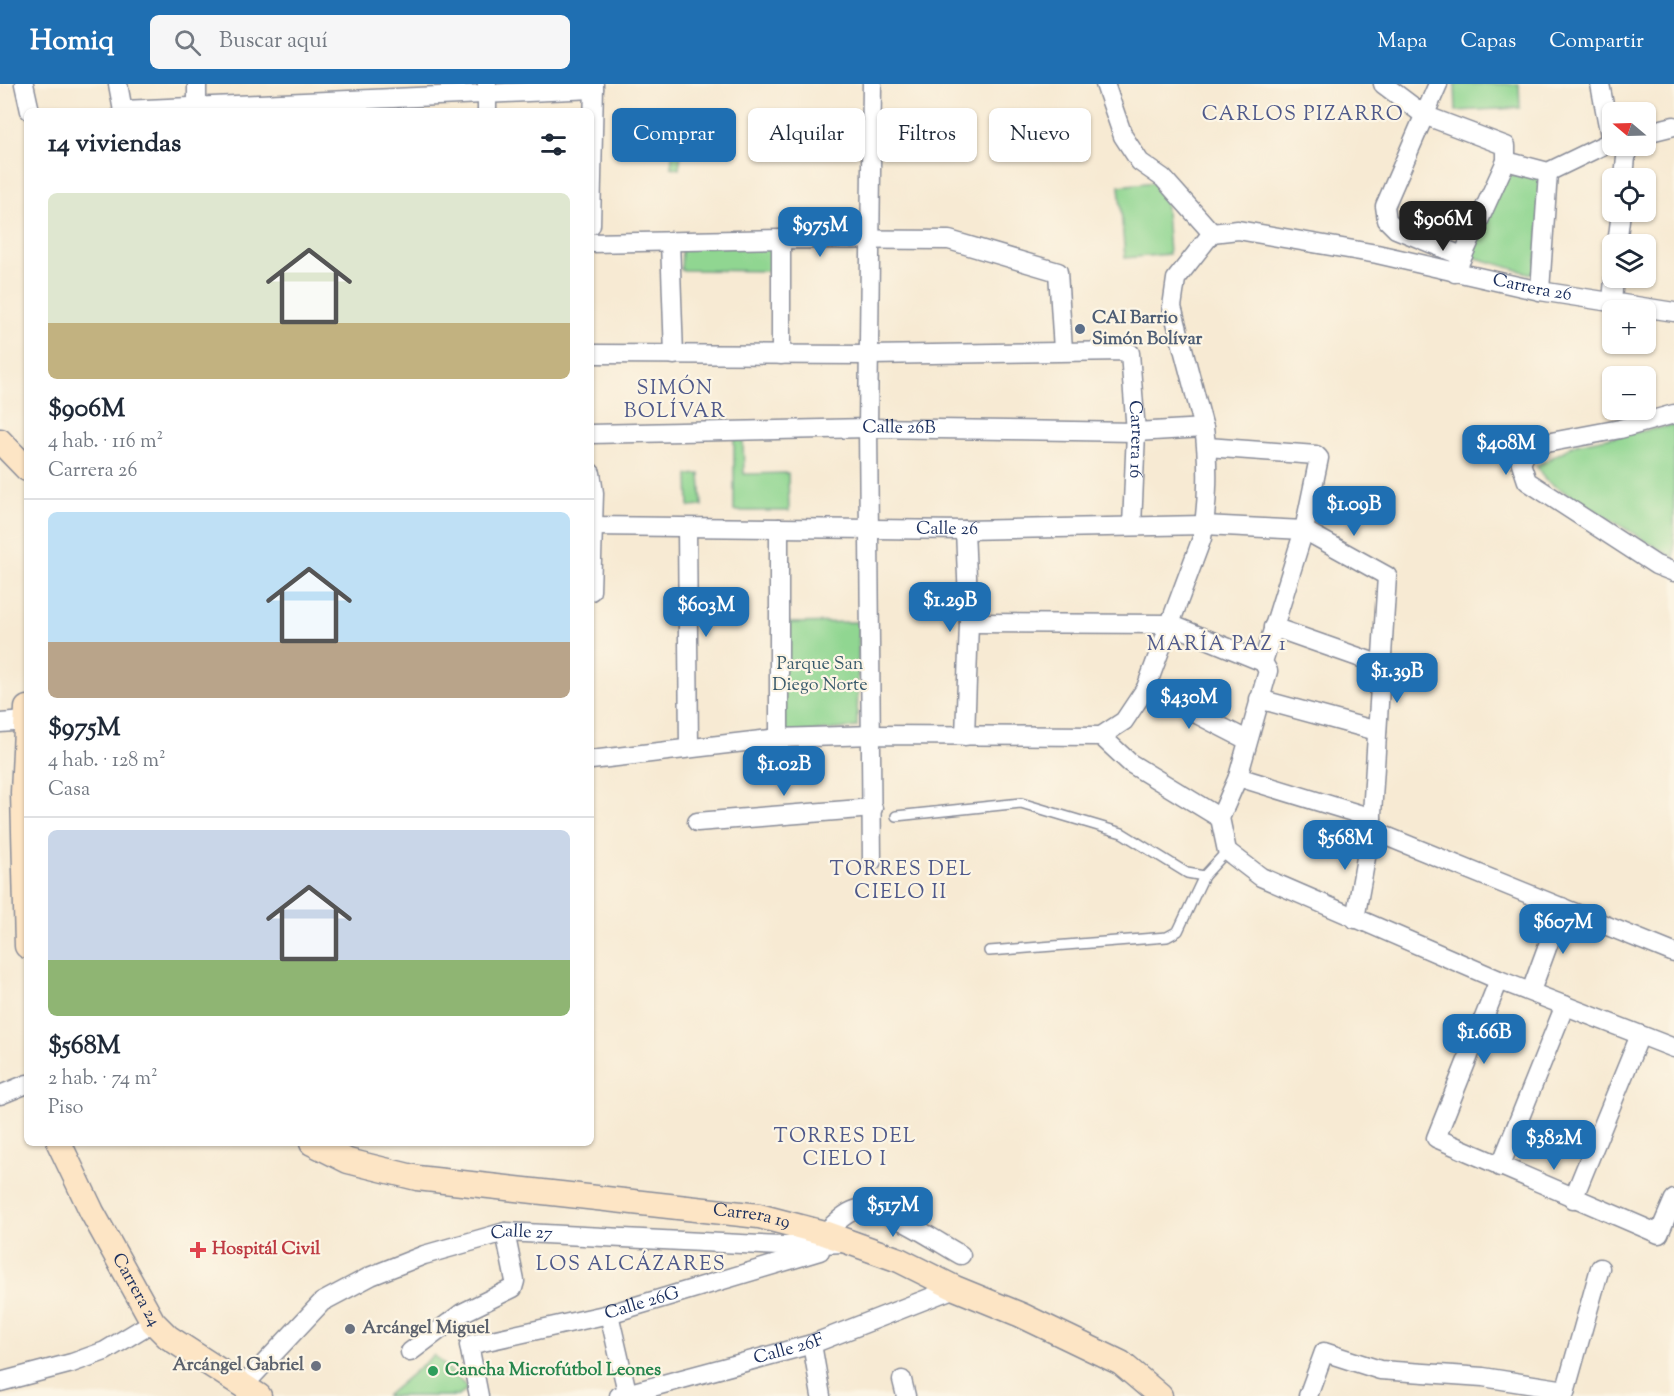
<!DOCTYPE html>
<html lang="es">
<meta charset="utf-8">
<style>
:root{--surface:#fff;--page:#f6f6f7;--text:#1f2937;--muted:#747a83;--line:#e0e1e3;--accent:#1f6fb2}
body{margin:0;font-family:"Sorts Mill Goudy",serif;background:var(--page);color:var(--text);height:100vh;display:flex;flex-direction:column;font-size:22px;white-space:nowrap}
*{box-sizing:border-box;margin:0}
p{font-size:20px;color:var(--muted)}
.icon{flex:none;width:33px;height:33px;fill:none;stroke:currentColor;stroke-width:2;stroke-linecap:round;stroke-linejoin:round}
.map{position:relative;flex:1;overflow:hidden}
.details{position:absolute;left:24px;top:24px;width:570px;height:1038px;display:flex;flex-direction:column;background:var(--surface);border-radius:9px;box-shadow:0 2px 4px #0004}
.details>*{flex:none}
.banner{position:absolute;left:612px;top:24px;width:570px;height:54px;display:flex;gap:12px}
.needle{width:39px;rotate:289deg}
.tools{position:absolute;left:1602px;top:18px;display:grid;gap:12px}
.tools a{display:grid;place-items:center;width:54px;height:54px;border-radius:9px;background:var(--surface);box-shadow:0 2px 4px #0004;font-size:30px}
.price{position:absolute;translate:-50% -51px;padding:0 14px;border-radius:12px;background:var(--accent);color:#fff;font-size:20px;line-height:39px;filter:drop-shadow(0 2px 3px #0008)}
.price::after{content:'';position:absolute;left:50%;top:36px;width:18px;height:14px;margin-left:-9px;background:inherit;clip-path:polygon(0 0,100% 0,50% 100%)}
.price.on{background:#222;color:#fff}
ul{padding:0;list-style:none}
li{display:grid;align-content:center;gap:12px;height:318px;padding:0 24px}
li+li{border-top:2px solid var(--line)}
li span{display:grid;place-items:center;height:186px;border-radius:9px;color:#555}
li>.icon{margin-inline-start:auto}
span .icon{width:108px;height:108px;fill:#fffc;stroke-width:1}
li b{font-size:26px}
h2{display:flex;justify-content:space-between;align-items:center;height:72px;padding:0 24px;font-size:26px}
.chip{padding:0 21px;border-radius:9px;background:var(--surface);box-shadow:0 2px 4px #0004;font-size:21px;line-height:54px}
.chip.on{background:var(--accent);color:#fff}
header{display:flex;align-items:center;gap:36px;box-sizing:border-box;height:84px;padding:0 30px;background:var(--accent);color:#fff}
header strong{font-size:28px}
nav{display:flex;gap:33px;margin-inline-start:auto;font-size:21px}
.search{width:420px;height:54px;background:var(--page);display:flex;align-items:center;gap:15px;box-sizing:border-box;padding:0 21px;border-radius:9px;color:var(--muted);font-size:22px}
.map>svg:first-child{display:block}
.green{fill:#90d691;stroke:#568278;stroke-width:1.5}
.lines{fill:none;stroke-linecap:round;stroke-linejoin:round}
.lane-casing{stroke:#898c98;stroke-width:12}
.street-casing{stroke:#898c98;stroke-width:21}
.secondary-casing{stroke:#898c98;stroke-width:27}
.lane{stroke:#fff;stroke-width:9}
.street{stroke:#fff;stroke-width:18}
.secondary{stroke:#fde5c5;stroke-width:24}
.service-dot{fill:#5c6f8a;stroke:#fcf5e5;stroke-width:2}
.health-dot{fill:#e0444e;stroke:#fcf5e5;stroke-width:2}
.worship-dot{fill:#6b7280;stroke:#fcf5e5;stroke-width:2}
.leisure-dot{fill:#2e9e5b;stroke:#fcf5e5;stroke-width:2}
.labels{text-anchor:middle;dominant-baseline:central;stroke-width:4.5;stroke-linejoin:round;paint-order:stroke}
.street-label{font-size:18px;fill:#1b2f5e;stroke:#fcf5e5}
.service-label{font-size:18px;font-weight:bold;fill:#4e5e75;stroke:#fcf5e5;text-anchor:start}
.park-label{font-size:18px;fill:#38596b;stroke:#fcf5e5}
.health-label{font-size:18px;font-weight:bold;fill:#be3a42;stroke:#fcf5e5;text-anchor:start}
.worship-label{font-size:18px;font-weight:bold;fill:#5b616d;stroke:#fcf5e5;text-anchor:start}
.leisure-label{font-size:18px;font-weight:bold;fill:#27864d;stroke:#fcf5e5;text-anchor:start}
.neighbourhood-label{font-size:20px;letter-spacing:1.5px;fill:#4f598a;stroke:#fcf5e5}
</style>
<header>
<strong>Homiq</strong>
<div class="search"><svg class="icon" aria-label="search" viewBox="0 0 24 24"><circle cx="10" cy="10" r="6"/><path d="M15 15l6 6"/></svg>Buscar aquí</div>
<nav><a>Mapa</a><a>Capas</a><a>Compartir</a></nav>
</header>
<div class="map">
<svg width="1674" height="1312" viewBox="0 0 1674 1312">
<rect width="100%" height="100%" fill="#fcf5e5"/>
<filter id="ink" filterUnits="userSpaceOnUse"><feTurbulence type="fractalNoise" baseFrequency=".0167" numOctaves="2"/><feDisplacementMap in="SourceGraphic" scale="12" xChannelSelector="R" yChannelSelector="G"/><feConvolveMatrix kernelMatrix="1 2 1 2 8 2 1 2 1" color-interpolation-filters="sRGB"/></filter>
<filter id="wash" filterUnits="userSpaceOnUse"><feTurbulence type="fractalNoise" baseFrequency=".008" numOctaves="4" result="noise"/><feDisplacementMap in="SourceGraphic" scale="24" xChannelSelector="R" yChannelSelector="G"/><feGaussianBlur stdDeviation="1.35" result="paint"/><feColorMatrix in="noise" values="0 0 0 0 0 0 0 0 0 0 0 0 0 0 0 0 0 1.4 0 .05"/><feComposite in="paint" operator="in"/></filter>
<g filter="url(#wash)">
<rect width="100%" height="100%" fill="#f7ead3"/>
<!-- green -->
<g class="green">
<polygon points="1455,0 1519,0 1520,24 1456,27"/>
<polygon points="675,41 685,43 679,85 671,83"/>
<polygon points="1515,90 1545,95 1535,191 1473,173 1476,153 1500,95"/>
<polygon points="1164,97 1169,170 1125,174 1119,102"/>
<polygon points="773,161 774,187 681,186 682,163"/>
<polygon points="1674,341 1674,474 1545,396 1537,382 1576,360"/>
<polygon points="734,355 743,355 744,390 788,389 789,427 734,427"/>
<polygon points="700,390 702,422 689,423 688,391"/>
<polygon points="859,538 857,643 782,651 782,539"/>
<polygon points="434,1271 468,1304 459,1312 386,1312"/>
</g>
</g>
<g filter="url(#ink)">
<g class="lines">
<defs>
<g id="lane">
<polyline points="896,732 1021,719 1122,749 1187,789 1204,792 1227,767"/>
<polyline points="989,867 1167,853 1178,847 1204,792"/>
</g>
<g id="street">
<polyline points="24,0 30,27"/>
<polyline points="118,0 123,27"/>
<polyline points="487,0 487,27"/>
<polyline points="1105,0 1123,52 1140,78 1163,94 1212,149"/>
<polyline points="1383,0 1424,31 1506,62 1506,77 1455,189"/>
<polyline points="1438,0 1385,122 1387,136 1396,145 1462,172"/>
<polyline points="1600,0 1611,57"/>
<polyline points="123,26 594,5"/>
<polyline points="197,27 197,0"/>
<polyline points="1646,49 1674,42"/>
<polyline points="1506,77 1548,88 1612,57"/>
<polyline points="1624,94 1627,62"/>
<polyline points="591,141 594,0"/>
<path id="s1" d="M1212,149L1238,146L1377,170L1540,207L1674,228"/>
<polyline points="781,155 781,271"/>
<polyline points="670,157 674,271"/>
<polyline points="591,159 781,155 949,156 1058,188 1063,266"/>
<polyline points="1617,160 1621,128"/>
<polyline points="1540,207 1548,88"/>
<polyline points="1612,218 1614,194"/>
<path id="s2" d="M591,270L870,271L1125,267L1130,269L1136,348L1132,442"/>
<polyline points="1674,330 1620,345 1530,362 1521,379 1527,397 1656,481 1674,488"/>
<path id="s3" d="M591,350L868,344L1136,348L1204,344"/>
<polyline points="1207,363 1316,371 1319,374 1304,446 1263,578 1268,587 1238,693 1220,734"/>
<polyline points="591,389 594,409 591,507"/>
<path id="s4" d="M591,442L965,446L1204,441L1304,446L1387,492L1371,746L1355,835"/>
<polyline points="687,444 689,664"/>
<polyline points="779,444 779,654"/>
<polyline points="969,539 1170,540 1263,578"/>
<polyline points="1273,543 1381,581"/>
<polyline points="1146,604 1247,656"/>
<polyline points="1259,615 1377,647"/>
<polyline points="0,639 26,637"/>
<polyline points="965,652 969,539 965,446"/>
<polyline points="1101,652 1130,679 1220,734 1227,767 1261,793 1499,896 1674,964"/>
<path d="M591,676L779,654L873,651L1101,652L1124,637L1146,604L1202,454C1208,420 1209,379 1204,344L1172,223L1176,195L1212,149"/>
<polyline points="1238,693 1372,734"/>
<polyline points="697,738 873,724"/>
<polyline points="1371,746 1674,869"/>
<polyline points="872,777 868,344 872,0"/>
<polyline points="1499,896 1436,1054 1659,1150 1674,1115"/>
<polyline points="1531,907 1562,823"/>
<polyline points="0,1011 27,1000"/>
<polyline points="1500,1083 1565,921"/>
<polyline points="1573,1115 1640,951"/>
<path d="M824,1149C834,1141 846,1127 859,1125C885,1121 937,1158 961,1171"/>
<polyline points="609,1230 628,1312"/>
<polyline points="812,1260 821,1312"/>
<polyline points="410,1268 462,1229 513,1204 515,1197 505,1148"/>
<polyline points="902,1296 906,1312"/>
<polyline points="0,1298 72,1279 105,1267 153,1238"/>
<path id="s5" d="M245,1300L322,1218L371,1192L424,1171L505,1148L779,1162L843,1159"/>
<path id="s6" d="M479,1312L469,1261L609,1230L820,1167"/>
<path id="s7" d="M619,1312L812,1260L955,1204"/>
<polyline points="1308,1312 1324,1268 1380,1286 1483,1293 1566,1306"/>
<polyline points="1564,1312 1600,1184"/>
</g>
<g id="secondary">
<polyline points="0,357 27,385"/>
<polyline points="27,624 23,709 27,862"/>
<path id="s8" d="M59,1059L92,1128L153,1238L168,1253L259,1312"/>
<path id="s9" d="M312,1059L348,1077L417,1094L759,1132L824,1149L899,1176L955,1204L1021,1231L1121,1279L1160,1312"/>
</g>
</defs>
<!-- lane casing -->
<use href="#lane" class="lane-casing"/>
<!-- street casing -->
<use href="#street" class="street-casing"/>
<!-- secondary casing -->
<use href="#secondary" class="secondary-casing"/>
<!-- lane -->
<use href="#lane" class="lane"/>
<!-- street -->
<use href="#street" class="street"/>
<!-- secondary -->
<use href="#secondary" class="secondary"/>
</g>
</g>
<!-- markers -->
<circle class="service-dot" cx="1080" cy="245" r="6"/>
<path class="health-dot" d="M195 1157h6v6h6v6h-6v6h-6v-6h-6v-6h6z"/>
<g class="worship-dot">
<circle cx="350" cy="1245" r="6"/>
<circle cx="316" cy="1282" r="6"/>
</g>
<circle class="leisure-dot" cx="433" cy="1287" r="6"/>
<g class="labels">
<!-- street labels -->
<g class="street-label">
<text stroke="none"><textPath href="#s1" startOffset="326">Carrera 26</textPath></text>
<text stroke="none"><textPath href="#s3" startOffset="308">Calle 26B</textPath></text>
<text stroke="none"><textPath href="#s2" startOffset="626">Carrera 16</textPath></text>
<text stroke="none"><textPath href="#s4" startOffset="356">Calle 26</textPath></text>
<text stroke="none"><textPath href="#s9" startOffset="448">Carrera 19</textPath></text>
<text stroke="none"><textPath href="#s5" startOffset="326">Calle 27</textPath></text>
<text stroke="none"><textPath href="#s8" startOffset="166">Carrera 24</textPath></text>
<text stroke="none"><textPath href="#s6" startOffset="230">Calle 26G</textPath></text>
<text stroke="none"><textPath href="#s7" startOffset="176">Calle 26F</textPath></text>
</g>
<!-- service labels -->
<g class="service-label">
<text x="1092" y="235">CAI Barrio<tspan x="1092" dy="21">Simón Bolívar</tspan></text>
</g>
<!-- park labels -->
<g class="park-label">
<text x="820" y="581">Parque San<tspan x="820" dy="21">Diego Norte</tspan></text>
</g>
<!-- health labels -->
<g class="health-label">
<text x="212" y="1166">Hospitál Civil</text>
</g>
<!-- worship labels -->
<g class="worship-label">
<text x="362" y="1245">Arcángel Miguel</text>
<text x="304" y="1282" text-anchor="end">Arcángel Gabriel</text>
</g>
<!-- leisure labels -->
<g class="leisure-label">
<text x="445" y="1287">Cancha Microfútbol Leones</text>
</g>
<!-- neighbourhood labels -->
<g class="neighbourhood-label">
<text x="1303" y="31">CARLOS PIZARRO</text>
<text x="675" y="305">SIMÓN<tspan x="675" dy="23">BOLÍVAR</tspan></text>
<text x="1217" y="561">MARÍA PAZ 1</text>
<text x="901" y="786">TORRES DEL<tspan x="901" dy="23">CIELO II</tspan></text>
<text x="845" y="1053">TORRES DEL<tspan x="845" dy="23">CIELO I</tspan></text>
<text x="631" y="1181">LOS ALCÁZARES</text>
</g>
</g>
</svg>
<div class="tools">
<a><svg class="needle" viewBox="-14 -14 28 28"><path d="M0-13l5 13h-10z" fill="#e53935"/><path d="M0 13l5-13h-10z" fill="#747a83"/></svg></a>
<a><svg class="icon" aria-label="locate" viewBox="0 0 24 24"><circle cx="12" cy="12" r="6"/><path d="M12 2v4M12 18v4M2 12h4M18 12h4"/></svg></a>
<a><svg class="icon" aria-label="layers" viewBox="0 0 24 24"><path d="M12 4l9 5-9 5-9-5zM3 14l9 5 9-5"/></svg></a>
<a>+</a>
<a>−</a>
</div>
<b class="price on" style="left:1443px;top:168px">$906M</b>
<b class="price" style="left:820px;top:174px">$975M</b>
<b class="price" style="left:1506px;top:392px">$408M</b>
<b class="price" style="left:1354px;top:453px">$1.09B</b>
<b class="price" style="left:950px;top:549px">$1.29B</b>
<b class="price" style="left:706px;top:554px">$603M</b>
<b class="price" style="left:1397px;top:620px">$1.39B</b>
<b class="price" style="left:1189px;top:646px">$430M</b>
<b class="price" style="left:784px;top:713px">$1.02B</b>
<b class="price" style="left:1345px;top:787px">$568M</b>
<b class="price" style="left:1563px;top:871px">$607M</b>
<b class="price" style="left:1484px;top:981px">$1.66B</b>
<b class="price" style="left:1554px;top:1087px">$382M</b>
<b class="price" style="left:893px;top:1154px">$517M</b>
<div class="banner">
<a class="chip on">Comprar</a>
<a class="chip">Alquilar</a>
<a class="chip">Filtros</a>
<a class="chip">Nuevo</a>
</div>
<section class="details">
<h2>14 viviendas<svg class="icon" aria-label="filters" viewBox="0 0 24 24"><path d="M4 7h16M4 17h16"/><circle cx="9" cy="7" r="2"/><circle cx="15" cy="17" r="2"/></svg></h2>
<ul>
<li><span style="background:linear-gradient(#dfe7d0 70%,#c2b280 0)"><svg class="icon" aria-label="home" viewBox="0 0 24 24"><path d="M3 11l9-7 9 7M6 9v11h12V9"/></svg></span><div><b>$906M</b><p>4 hab. · 116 m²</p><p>Carrera 26</p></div></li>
<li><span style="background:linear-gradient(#bfe0f5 70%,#b9a48a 0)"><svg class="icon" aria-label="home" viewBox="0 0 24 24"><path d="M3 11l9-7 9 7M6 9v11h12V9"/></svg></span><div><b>$975M</b><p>4 hab. · 128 m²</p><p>Casa</p></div></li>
<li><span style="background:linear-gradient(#c9d6e8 70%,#8fb573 0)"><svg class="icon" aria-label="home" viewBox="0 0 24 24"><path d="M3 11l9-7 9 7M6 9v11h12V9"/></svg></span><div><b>$568M</b><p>2 hab. · 74 m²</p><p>Piso</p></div></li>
</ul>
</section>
</div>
